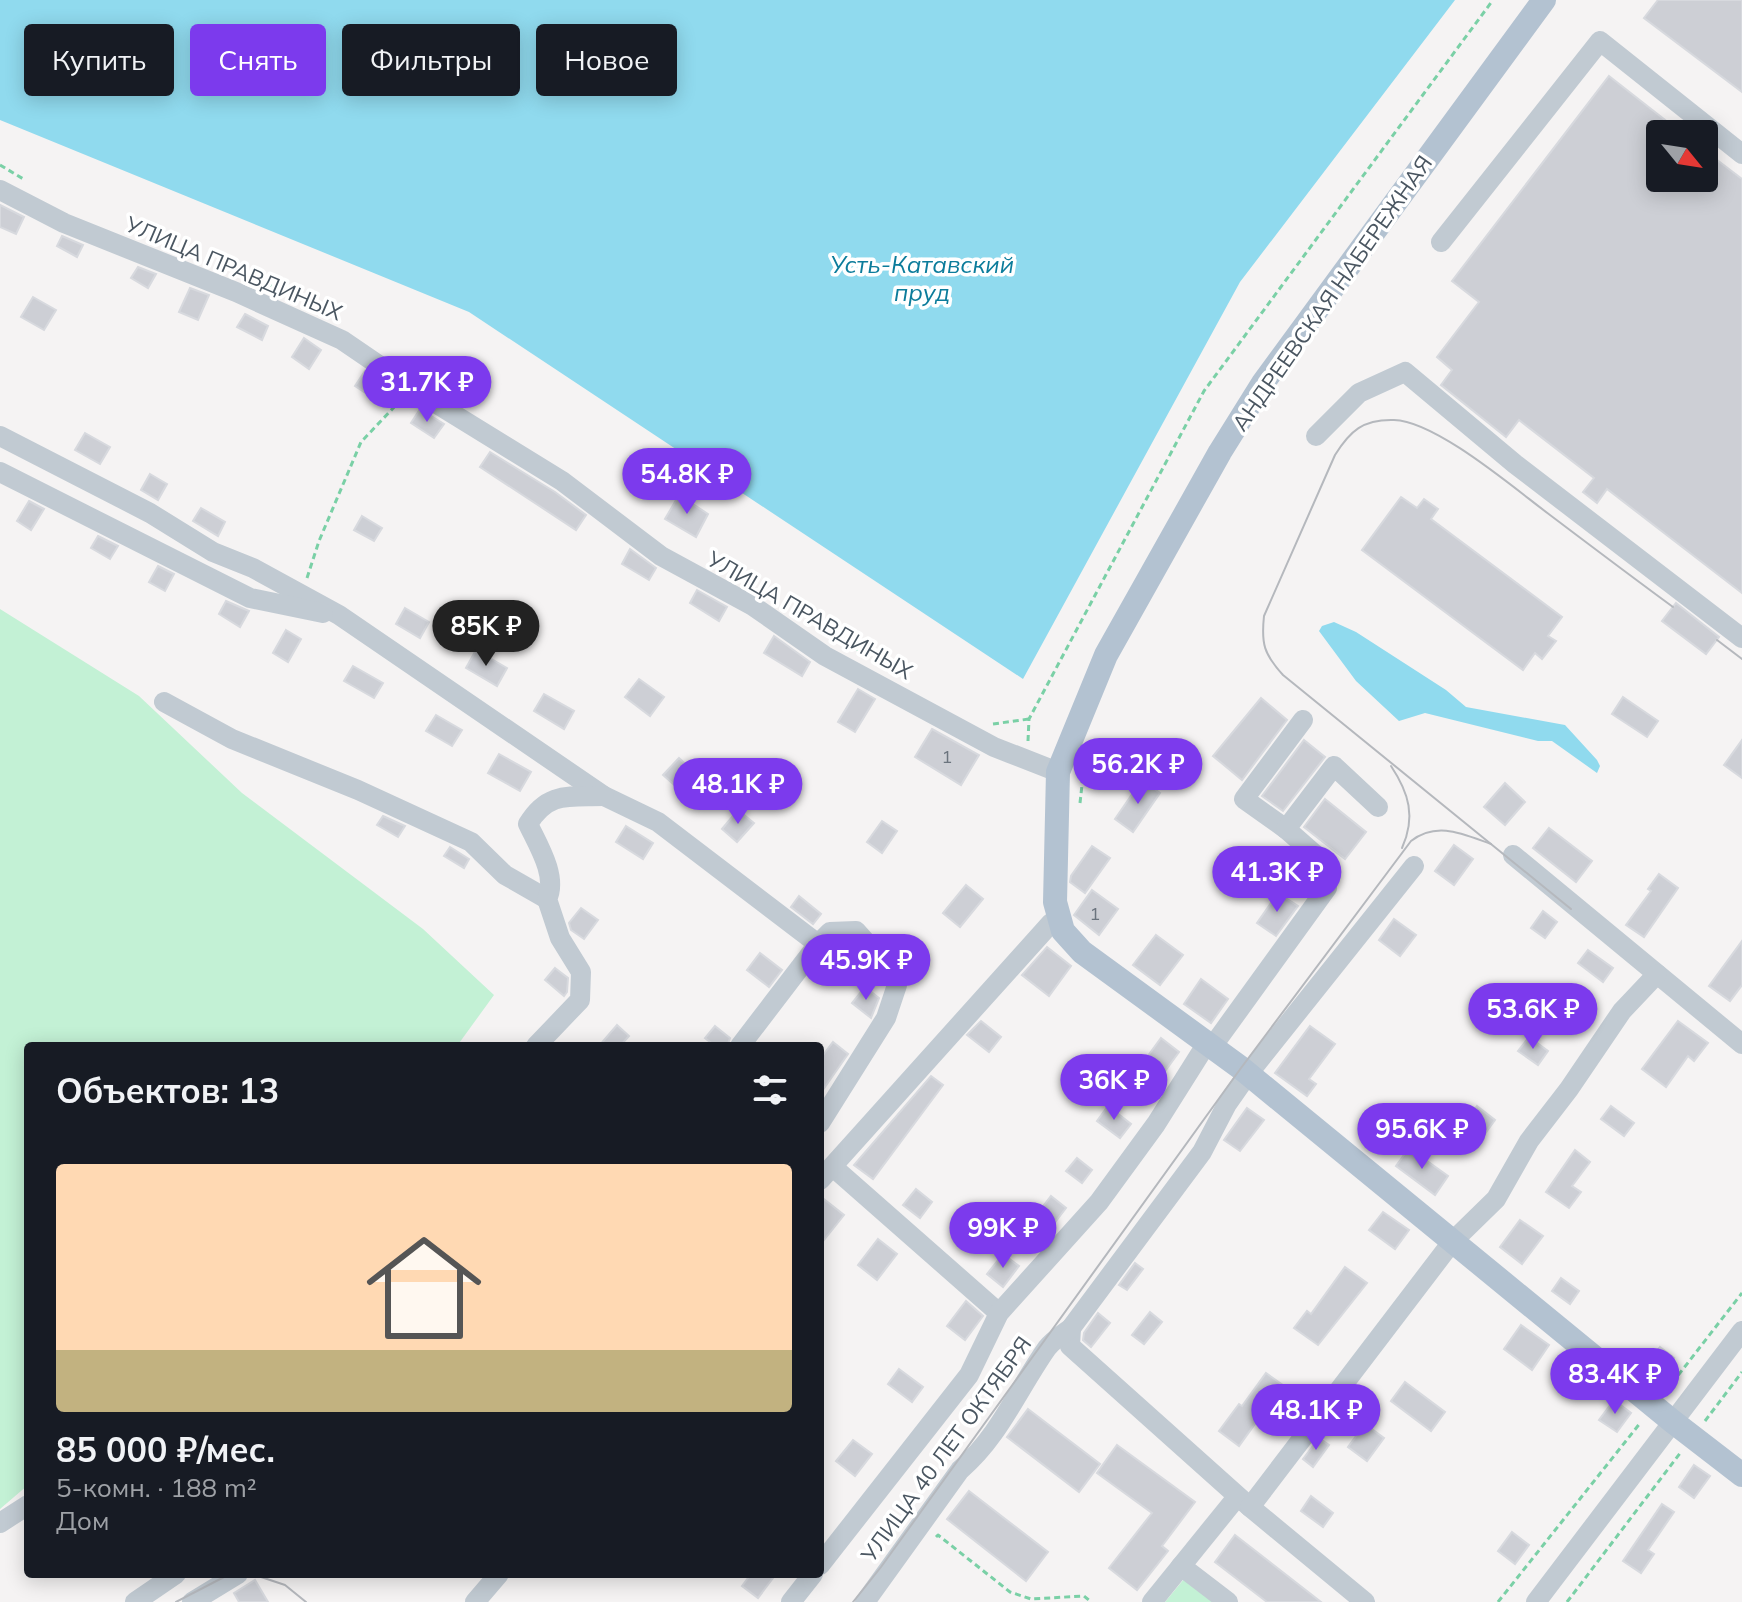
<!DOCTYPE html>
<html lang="ru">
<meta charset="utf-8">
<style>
:root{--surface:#171b24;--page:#20242c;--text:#f1f3f6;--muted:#9ea1a6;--accent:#7c3aed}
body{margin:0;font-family:Mulish,sans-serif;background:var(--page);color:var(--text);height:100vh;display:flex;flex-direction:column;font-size:30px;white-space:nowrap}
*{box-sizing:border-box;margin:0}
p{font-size:26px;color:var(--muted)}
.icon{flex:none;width:44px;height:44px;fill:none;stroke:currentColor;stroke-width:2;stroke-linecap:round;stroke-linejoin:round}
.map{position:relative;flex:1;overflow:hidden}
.side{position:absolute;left:24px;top:1042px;width:800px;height:536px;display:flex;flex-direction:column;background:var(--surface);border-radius:8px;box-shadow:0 4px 20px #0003}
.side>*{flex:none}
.banner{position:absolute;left:24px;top:24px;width:800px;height:72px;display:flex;gap:16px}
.needle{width:52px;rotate:120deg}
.controls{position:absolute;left:1646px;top:120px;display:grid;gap:16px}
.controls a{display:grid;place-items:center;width:72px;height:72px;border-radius:8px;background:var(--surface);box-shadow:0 4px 20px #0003;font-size:40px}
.price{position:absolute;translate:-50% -68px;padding:0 18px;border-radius:28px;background:var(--accent);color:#fff;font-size:26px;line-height:52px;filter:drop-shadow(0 2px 4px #0008)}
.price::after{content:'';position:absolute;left:50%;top:48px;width:24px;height:18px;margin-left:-12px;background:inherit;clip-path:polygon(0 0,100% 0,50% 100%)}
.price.current{background:#222;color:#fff}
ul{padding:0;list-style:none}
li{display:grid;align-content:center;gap:16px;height:424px;padding:0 32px}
li span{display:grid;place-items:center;height:248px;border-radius:8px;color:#555}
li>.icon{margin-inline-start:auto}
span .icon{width:144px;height:144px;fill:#fffc;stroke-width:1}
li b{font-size:34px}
h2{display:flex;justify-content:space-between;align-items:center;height:96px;padding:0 32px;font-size:34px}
.chip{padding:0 28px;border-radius:8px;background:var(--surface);box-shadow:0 4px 20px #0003;font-size:28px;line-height:72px}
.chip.current{background:var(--accent);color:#fff}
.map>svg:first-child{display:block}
.green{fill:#c3f1d5}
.water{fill:#90daee}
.building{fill:#cdcfd5;stroke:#d7d9de;stroke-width:2}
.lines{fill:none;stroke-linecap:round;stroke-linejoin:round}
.path{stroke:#7ad0a6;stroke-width:3;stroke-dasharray:6 4;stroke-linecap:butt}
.minor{stroke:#c1cad2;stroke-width:20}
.major{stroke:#b3c2d1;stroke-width:24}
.tram{stroke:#b5b8bd;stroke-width:2}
.labels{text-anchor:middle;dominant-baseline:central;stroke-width:7;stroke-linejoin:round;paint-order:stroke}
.number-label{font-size:18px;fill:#6b747e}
.street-label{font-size:22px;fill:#4a5661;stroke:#fff}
.water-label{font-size:24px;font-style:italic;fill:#0c7c9b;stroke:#fff}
</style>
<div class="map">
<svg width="1742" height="1602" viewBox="0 0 1742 1602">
<rect width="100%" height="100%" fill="#f5f3f3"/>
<!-- green -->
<g class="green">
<polygon points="0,609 139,696 242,793 423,929 494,995 457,1046 28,1046 28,1485 0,1509"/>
<polygon points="1189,1573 1224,1602 1165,1602"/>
</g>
<!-- water -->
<g class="water">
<polygon points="0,0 1455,0 1240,282 1023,679 469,312 0,120"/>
<polygon points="1334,622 1356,632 1446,690 1466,707 1565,725 1597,760 1600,766 1597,773 1552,741 1538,741 1425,713 1399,721 1356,681 1319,631 1322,626"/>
</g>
<!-- building -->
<g class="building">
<polygon points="1658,0 1742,0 1742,92 1644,18"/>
<polygon points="1609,76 1683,134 1660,134 1660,178 1704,178 1704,150 1742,179 1742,593 1607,489 1597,503 1583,492 1594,478 1519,420 1506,437 1441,385 1452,370 1437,357 1479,302 1452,281"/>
<polygon points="0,205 24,217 16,234 0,227"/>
<polygon points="62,236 83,245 77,257 57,246"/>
<polygon points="138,267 156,274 148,288 131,278"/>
<polygon points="190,288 209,295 198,320 179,312"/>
<polygon points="33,297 56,310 44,330 21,317"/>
<polygon points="245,314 268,326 262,340 237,327"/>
<polygon points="304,338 321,350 309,369 292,357"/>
<polygon points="365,371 387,387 378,401 355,386"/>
<polygon points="420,409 444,424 434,438 411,423"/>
<polygon points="85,433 110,447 100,464 75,450"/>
<polygon points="490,452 555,492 586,515 576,530 480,467"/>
<polygon points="150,474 167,484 158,500 141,490"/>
<polygon points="679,495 708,514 696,537 665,519"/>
<polygon points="1401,497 1417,508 1424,499 1438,509 1431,519 1562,617 1548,636 1556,641 1542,659 1535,653 1523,670 1362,550"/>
<polygon points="29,501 44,509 31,530 17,521"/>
<polygon points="201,508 225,522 218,536 193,521"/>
<polygon points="362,516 382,528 374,541 354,530"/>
<polygon points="98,536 118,546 110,559 91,548"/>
<polygon points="630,549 656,568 649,580 622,564"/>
<polygon points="158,566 174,574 165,591 149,582"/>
<polygon points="697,590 727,607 719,621 690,603"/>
<polygon points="226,601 249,611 240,627 219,614"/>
<polygon points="1676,603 1719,637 1706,654 1662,621"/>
<polygon points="405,608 429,622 420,638 396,624"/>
<polygon points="286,630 301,639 288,662 273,653"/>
<polygon points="774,636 810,662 802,676 764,653"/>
<polygon points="476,650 507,668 497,686 466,668"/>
<polygon points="353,666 383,683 374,698 344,681"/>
<polygon points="639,679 664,697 650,716 625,697"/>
<polygon points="858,689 875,699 855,732 838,722"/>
<polygon points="544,694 574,711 564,729 534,711"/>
<polygon points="1623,697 1658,721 1647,737 1612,714"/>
<polygon points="1261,698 1287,720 1242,780 1213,756"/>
<polygon points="436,715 462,730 452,746 426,731"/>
<polygon points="932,729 979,755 961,785 915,757"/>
<polygon points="1304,740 1325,757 1283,811 1262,796"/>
<polygon points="1742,740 1742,778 1724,765"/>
<polygon points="499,754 531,772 520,791 488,773"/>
<polygon points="679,758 694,772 679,789 663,775"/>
<polygon points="1142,780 1160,793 1133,832 1115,819"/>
<polygon points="1505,783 1525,802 1505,825 1484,807"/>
<polygon points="1325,799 1366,832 1345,859 1304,827"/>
<polygon points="738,810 754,823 737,842 722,829"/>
<polygon points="383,816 405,826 398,837 377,825"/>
<polygon points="882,821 897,831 882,853 867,842"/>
<polygon points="626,826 653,843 643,859 616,842"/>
<polygon points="1549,828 1592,861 1576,882 1533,848"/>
<polygon points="1454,845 1473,859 1454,885 1435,871"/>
<polygon points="1092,846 1110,858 1085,893 1070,882 1071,876"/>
<polygon points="450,847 469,859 464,868 444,856"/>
<polygon points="1659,874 1678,888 1644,937 1626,925 1651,891 1648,889"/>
<polygon points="966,885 983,899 960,927 943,913"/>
<polygon points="1092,890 1118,909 1099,935 1074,915"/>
<polygon points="1278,893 1298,906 1276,936 1257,923"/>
<polygon points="799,896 821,914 813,924 791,907"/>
<polygon points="581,908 598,920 584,939 571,930 569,923"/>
<polygon points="1543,911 1557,922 1545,938 1531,928"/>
<polygon points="1394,919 1416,935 1400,956 1379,940"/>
<polygon points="1156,935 1183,955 1160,985 1133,965"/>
<polygon points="1742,941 1742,985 1730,1001 1709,986"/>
<polygon points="1047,947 1071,966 1049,996 1022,975"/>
<polygon points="908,949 920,956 910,972 899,964"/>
<polygon points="1588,950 1613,968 1603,982 1578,963"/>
<polygon points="760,953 782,970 769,987 747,970"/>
<polygon points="555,968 568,978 567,992 564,996 545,980"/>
<polygon points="1201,979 1228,999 1211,1023 1184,1004"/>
<polygon points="865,987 879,998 871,1018 852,1003"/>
<polygon points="981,1021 1001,1037 989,1052 967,1035"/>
<polygon points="1678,1021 1708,1043 1694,1061 1688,1056 1666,1087 1642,1069"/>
<polygon points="617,1025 629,1036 620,1046 599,1046"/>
<polygon points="715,1026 730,1038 727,1046 715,1046 705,1038"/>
<polygon points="1310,1026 1335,1044 1309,1079 1316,1084 1307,1096 1275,1073"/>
<polygon points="1529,1037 1548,1051 1538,1065 1518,1051"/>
<polygon points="1161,1038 1179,1052 1160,1078 1142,1064"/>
<polygon points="833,1042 848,1054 820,1094 820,1059"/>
<polygon points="931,1076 943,1085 873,1179 854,1165"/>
<polygon points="1108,1106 1131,1124 1120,1138 1097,1121"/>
<polygon points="1477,1106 1495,1120 1481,1139 1463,1126"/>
<polygon points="1611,1106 1634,1123 1624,1136 1601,1119"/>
<polygon points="1247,1108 1264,1120 1240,1151 1224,1140"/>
<polygon points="1409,1148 1448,1176 1435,1195 1396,1166"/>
<polygon points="1575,1150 1590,1162 1572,1186 1581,1192 1569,1208 1546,1192"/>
<polygon points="1077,1158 1092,1170 1082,1183 1066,1171"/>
<polygon points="916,1189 932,1202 920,1218 903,1205"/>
<polygon points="820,1196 844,1215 820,1245"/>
<polygon points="1051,1196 1066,1208 1050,1229 1034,1218"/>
<polygon points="1383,1212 1409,1230 1395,1249 1369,1230"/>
<polygon points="1520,1220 1543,1236 1522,1264 1500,1247"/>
<polygon points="878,1239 897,1254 877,1280 858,1265"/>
<polygon points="1003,1254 1019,1266 1003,1287 987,1274"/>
<polygon points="1135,1263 1143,1269 1127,1290 1119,1285"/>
<polygon points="1345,1267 1367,1283 1318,1345 1294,1328 1307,1311 1311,1314"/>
<polygon points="1561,1278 1579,1291 1570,1304 1552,1291"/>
<polygon points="966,1301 983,1316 965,1340 947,1326"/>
<polygon points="1150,1312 1162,1322 1144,1344 1132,1335"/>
<polygon points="1098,1313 1110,1323 1091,1347 1083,1340 1084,1333"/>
<polygon points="1521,1325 1549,1345 1532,1370 1504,1349"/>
<polygon points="1660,1347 1674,1358 1659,1377 1645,1367"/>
<polygon points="899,1369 923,1387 912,1402 888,1384"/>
<polygon points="1266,1373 1287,1388 1276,1402 1273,1399 1239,1446 1219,1431 1239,1404 1242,1406"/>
<polygon points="1405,1382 1445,1412 1431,1431 1391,1401"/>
<polygon points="1614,1400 1631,1413 1617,1432 1599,1420"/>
<polygon points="1028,1409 1100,1464 1079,1492 1007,1437"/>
<polygon points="1365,1424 1384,1438 1367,1461 1348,1447"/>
<polygon points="1319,1438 1329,1445 1313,1467 1303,1459"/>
<polygon points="853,1440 872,1454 855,1476 836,1461"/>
<polygon points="1117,1445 1195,1502 1162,1546 1168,1551 1137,1590 1109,1568 1152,1513 1097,1473"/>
<polygon points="1694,1465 1710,1476 1694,1498 1679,1487"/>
<polygon points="969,1491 1048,1552 1026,1581 947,1519"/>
<polygon points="1311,1496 1333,1513 1323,1527 1301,1511"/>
<polygon points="1662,1504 1674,1512 1648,1550 1654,1554 1641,1573 1623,1561"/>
<polygon points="1512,1532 1529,1545 1515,1564 1498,1551"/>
<polygon points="1235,1535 1321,1602 1267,1602 1215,1562"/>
<polygon points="751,1574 776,1574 758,1598 742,1586"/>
<polygon points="255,1580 268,1602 239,1602 234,1593"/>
</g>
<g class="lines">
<!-- path -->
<g class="path">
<polyline points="0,165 25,180"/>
<polyline points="241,272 274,287"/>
<polyline points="307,578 319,541 361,442 398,403"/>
<polyline points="819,627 871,657"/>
<polyline points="993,724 1029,719"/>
<polyline points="1028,741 1029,719 1204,391 1493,0"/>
<polyline points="1080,803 1084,767"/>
<polyline points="1666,1391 1742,1293"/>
<polyline points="1705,1421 1742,1372"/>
<polyline points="936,1537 938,1535 1010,1592 1031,1599 1084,1596 1091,1602"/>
<polyline points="1498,1602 1641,1422"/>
<polyline points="1567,1602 1681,1452"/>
</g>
<!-- minor -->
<g class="minor">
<polyline points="0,190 64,223 236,292 342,340 424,396 562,481 661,556 753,606 825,656 994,747 1058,772"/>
<polyline points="1441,242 1600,41 1742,154"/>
<polyline points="0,436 150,513 213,552 253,568 339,615 604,796 658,822 818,944 830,932 856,931 880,958 897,985 886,1018 820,1123"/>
<polyline points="1316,436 1359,393 1405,372 1515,464 1742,638"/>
<polyline points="0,472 250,598 323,613"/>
<polyline points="164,702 232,739 358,790 471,842 505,875 547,899"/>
<polyline points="1286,829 1244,799 1303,720"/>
<polyline points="1513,855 1742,1044"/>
<path d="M536,1046L580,1000L581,972L560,938L547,899C558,877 538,845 528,824C548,791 569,797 604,796"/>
<polyline points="740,1046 818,944"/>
<polyline points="1212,1047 1327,888 1319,858 1286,829 1334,766 1378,807"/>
<polyline points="833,1167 999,1313"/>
<polyline points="820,1180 1051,923 1060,918"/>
<polyline points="1071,1328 1070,1346 1250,1507"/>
<polyline points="0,1523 28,1505"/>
<polyline points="820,1565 969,1375 999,1313 1099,1202 1156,1124 1202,1051 1204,1041"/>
<polyline points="1181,1566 1228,1602"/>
<polyline points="135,1602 176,1574"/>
<polyline points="192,1602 238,1574"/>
<polyline points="475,1602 499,1574"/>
<polyline points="791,1602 813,1574"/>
<path d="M865,1602L960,1470C999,1437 1018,1389 1047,1348C1053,1340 1063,1334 1071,1328L1202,1152L1227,1104L1248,1074L1414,866"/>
<polyline points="1152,1602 1237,1497"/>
<polyline points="1365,1602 1250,1507 1452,1242 1496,1199 1529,1141 1569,1089 1622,1011 1657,974"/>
<polyline points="1536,1602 1742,1331"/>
</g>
<!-- major -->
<polyline class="major" points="1544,0 1263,383 1220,452 1106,655 1058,772 1055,902 1063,931 1082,952 1241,1068 1672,1421 1742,1475"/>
<!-- tram -->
<g class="tram">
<polyline points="1717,640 1742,659"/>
<path d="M1391,766C1409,793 1416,817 1402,848"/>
<path d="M1571,909L1283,675C1264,654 1261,644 1264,616L1335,455C1350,431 1363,419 1394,420C1436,421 1515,489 1550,515C1591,546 1632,577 1673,607"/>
<polyline points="252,1574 285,1585 306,1602"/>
<polyline points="176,1602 226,1576 242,1574"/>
<path d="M853,1602L881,1567L1241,1068L1411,841C1437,821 1463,834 1491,844"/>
</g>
</g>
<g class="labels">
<!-- number labels -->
<g class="number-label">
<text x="947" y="756">1</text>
<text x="1095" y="913">1</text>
</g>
<!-- street labels -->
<g class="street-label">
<text transform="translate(234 268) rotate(23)">УЛИЦА ПРАВДИНЫХ</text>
<text transform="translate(1332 293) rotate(-55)">АНДРЕЕВСКАЯ НАБЕРЕЖНАЯ</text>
<text transform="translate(810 615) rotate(30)">УЛИЦА ПРАВДИНЫХ</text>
<text transform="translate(946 1449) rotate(-54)">УЛИЦА 40 ЛЕТ ОКТЯБРЯ</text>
</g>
<!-- water labels -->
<g class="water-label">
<text x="922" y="264">Усть-Катавский<tspan x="922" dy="28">пруд</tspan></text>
</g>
</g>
</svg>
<div class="controls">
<a><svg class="needle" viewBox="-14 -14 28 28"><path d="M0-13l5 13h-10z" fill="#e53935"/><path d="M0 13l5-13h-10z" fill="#9ea1a6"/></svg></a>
</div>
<b class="price" style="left:427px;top:424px">31.7K ₽</b>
<b class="price" style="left:687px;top:516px">54.8K ₽</b>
<b class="price current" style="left:486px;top:668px">85K ₽</b>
<b class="price" style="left:1138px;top:806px">56.2K ₽</b>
<b class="price" style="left:738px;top:826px">48.1K ₽</b>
<b class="price" style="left:1277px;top:914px">41.3K ₽</b>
<b class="price" style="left:866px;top:1002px">45.9K ₽</b>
<b class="price" style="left:1533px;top:1051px">53.6K ₽</b>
<b class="price" style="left:1114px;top:1122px">36K ₽</b>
<b class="price" style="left:1422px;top:1171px">95.6K ₽</b>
<b class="price" style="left:1003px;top:1270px">99K ₽</b>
<b class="price" style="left:1615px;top:1416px">83.4K ₽</b>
<b class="price" style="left:1316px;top:1452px">48.1K ₽</b>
<div class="banner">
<a class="chip">Купить</a>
<a class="chip current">Снять</a>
<a class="chip">Фильтры</a>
<a class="chip">Новое</a>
</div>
<section class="side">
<h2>Объектов: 13<svg class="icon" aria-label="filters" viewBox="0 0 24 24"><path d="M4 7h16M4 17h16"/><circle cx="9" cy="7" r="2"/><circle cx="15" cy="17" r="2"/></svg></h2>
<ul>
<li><span style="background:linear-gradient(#ffd9b3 75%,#c2b280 0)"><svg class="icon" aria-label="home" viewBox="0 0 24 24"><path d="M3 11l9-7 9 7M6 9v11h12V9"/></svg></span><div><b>85 000 ₽/мес.</b><p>5-комн. · 188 m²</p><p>Дом</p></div></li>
</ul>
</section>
</div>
